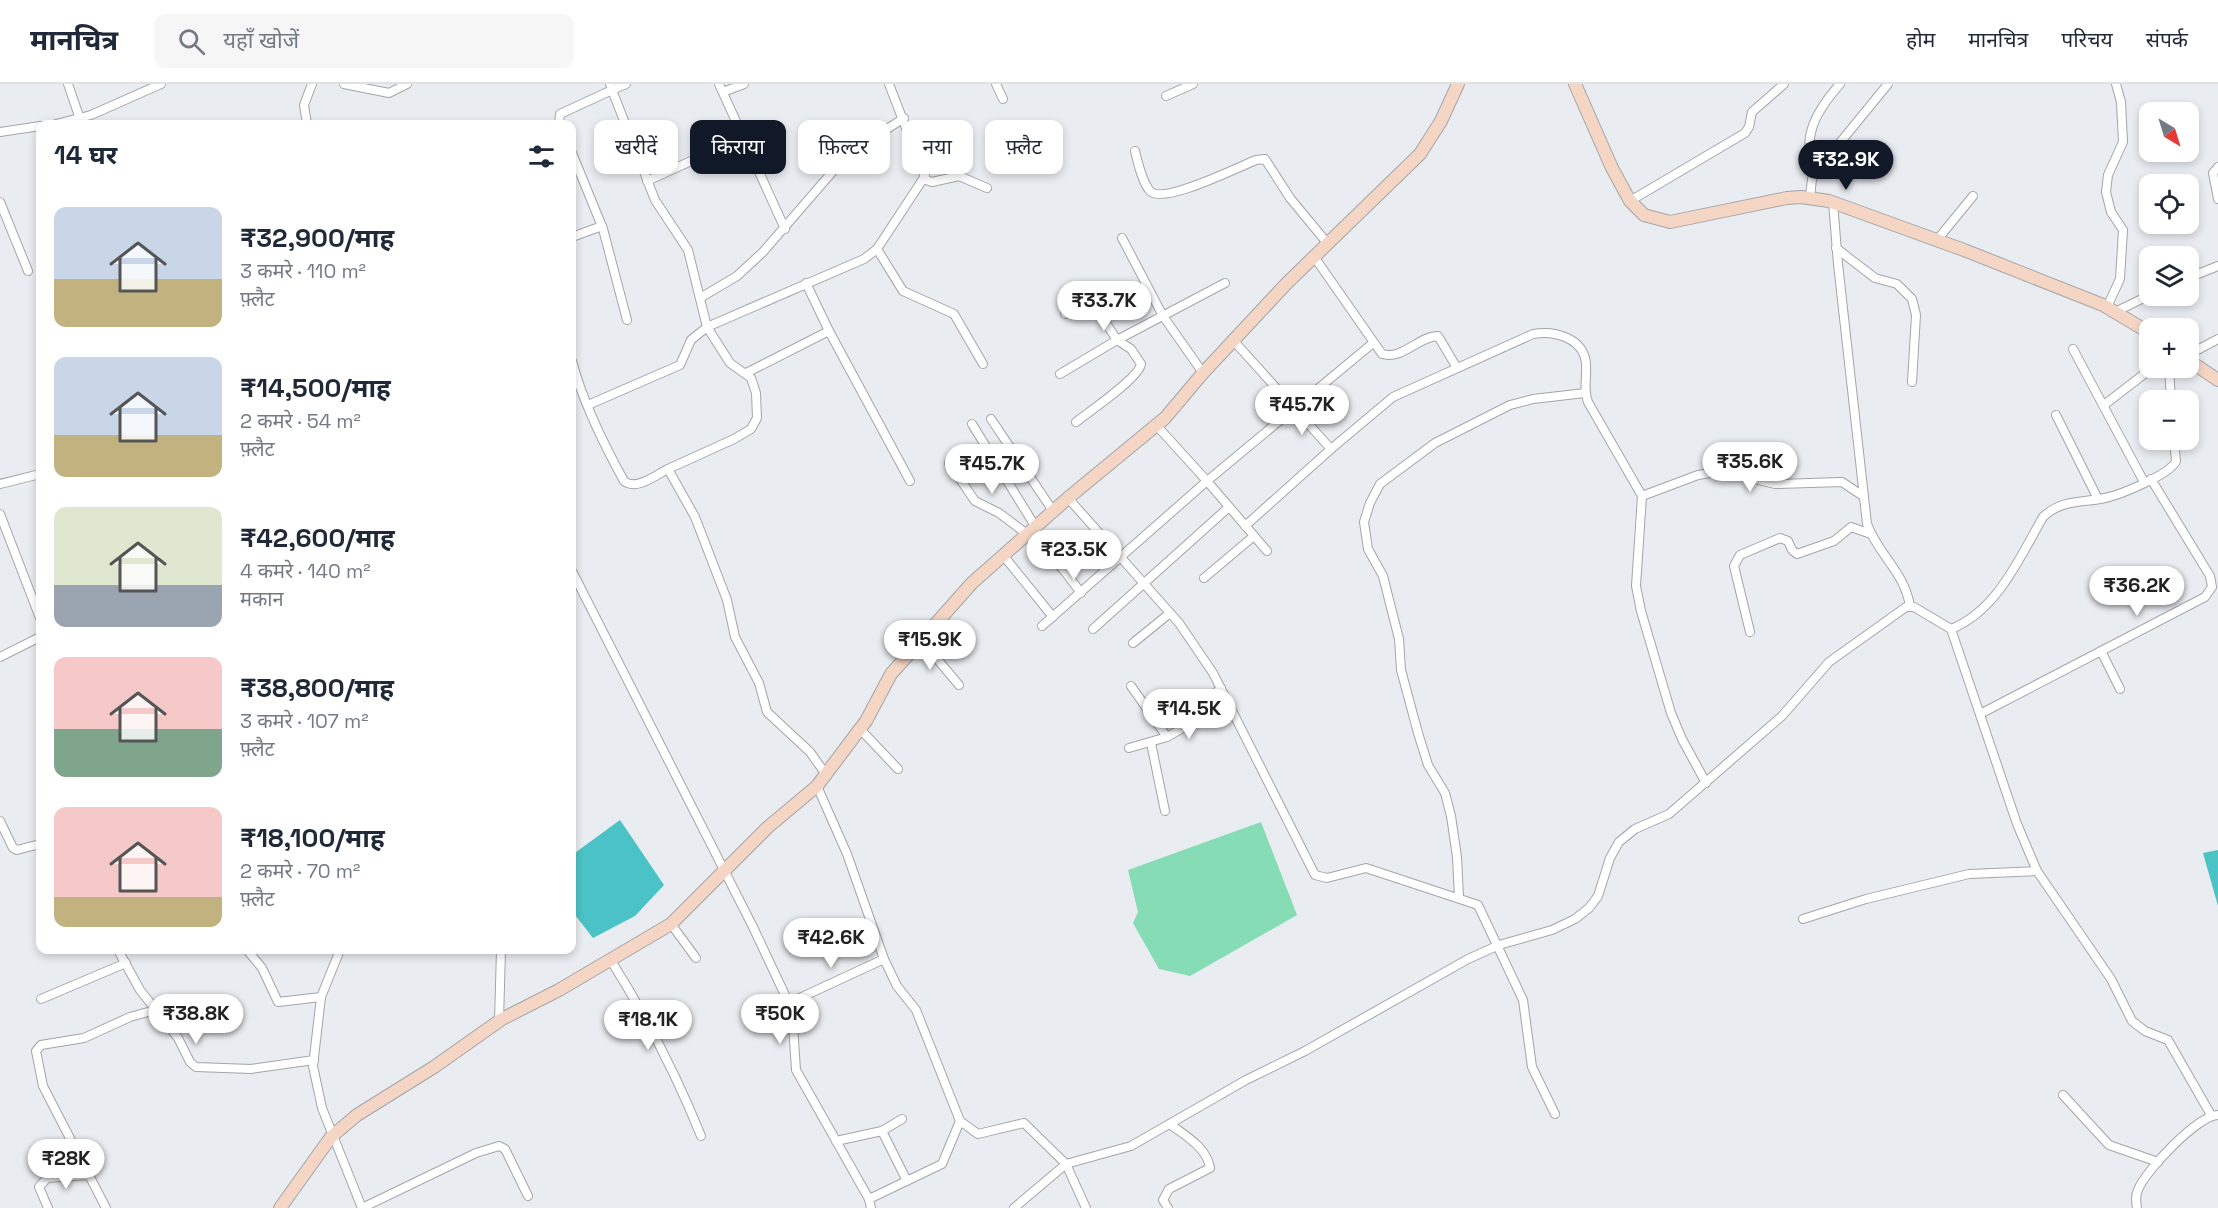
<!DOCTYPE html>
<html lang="hi">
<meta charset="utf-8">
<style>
:root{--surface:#fff;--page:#f6f6f7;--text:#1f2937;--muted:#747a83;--line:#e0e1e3;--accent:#111827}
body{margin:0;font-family:"Space Grotesk","Noto Sans Devanagari",sans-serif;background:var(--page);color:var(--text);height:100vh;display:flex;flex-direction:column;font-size:22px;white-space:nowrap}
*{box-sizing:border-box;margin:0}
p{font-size:20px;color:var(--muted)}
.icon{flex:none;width:33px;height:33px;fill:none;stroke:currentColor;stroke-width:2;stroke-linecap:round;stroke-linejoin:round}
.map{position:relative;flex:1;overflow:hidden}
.panel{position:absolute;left:36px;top:36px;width:540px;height:834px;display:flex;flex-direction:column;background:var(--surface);border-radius:12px;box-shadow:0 3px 9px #0003}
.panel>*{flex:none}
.top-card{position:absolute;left:594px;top:36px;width:570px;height:54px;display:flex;gap:12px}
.needle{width:39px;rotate:142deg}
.buttons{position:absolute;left:2139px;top:18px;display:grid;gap:12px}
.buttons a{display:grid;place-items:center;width:60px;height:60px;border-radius:12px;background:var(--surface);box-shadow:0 3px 9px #0003;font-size:30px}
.price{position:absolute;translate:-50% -51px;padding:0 14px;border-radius:21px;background:#fff;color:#222;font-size:20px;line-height:39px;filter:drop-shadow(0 2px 3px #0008)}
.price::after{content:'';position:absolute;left:50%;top:36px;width:18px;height:14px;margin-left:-9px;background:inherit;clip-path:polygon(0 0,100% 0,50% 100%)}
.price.current{background:var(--accent);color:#fff}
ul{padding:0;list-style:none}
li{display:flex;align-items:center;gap:18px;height:150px;padding:0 18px}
li span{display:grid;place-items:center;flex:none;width:168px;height:120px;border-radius:12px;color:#555}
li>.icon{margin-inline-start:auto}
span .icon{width:72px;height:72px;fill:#fffc;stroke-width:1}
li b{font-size:26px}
h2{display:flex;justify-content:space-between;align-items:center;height:72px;padding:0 18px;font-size:26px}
.chip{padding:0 21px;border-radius:12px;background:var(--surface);box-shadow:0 3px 9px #0003;font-size:21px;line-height:54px}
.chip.current{background:var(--accent);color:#fff}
header{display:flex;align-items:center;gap:36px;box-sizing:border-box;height:84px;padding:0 30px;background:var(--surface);border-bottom:2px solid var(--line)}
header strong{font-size:28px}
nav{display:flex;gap:33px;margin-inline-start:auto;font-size:21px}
.search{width:420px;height:54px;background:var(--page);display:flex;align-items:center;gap:15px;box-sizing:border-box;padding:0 21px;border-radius:12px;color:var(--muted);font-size:22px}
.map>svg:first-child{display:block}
.green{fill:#85dcb5}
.water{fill:#4bc3c6}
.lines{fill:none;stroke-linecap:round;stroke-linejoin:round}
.street-casing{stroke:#a3a5a9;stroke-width:10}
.secondary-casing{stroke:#a3a5a9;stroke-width:14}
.street{stroke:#fff;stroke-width:8}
.secondary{stroke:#f5d6c5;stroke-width:12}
</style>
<header>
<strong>मानचित्र</strong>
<div class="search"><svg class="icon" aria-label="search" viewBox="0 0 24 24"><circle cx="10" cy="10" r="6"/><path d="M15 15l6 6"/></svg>यहाँ खोजें</div>
<nav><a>होम</a><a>मानचित्र</a><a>परिचय</a><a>संपर्क</a></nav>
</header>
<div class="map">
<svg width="2218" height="1124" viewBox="0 0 2218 1124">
<rect width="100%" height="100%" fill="#e9ecf0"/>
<!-- green -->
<polygon class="green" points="1261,738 1297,831 1190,892 1159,885 1133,839 1138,828 1128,786"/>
<!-- water -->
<g class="water">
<polygon points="620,736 664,801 635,832 593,854 572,827 572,771"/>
<polygon points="2218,766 2218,822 2203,769"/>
</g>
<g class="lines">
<defs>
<g id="street">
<polyline points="68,0 80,35"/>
<polyline points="344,0 389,9 407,0"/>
<polyline points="626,0 612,6 655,116 688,166 707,243 864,175 877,165 903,207 954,230 983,280"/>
<polyline points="719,0 785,145"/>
<polyline points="889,0 926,96 932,98 959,92 987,104"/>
<polyline points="996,0 1003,15"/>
<polyline points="723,8 744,0"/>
<polyline points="1166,12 1193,0"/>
<polyline points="56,40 91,31 161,0"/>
<polyline points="307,40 304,21 312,0"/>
<polyline points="559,40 560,30 612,6 610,0"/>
<polyline points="0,48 40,42"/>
<path d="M1135,67C1138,79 1142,98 1150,107C1163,121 1238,83 1256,76L1265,75L1290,114L1328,160"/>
<polyline points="572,69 603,145 627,236"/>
<polyline points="2218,83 2213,89 2218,115"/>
<path d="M1816,88C1799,55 1817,26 1840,0"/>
<polyline points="647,97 744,53"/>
<polyline points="1810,113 1812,95 1816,88 1888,0"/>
<polyline points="1630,117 1745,49 1749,43 1752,28 1784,0"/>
<polyline points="0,118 28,187"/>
<path d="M1833,118L1838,180L1867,440C1879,472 1904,487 1910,522"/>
<polyline points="572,153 602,142"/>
<polyline points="1122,154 1163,232 1203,289"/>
<polyline points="1937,156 1973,112"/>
<polyline points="1836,164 1875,194 1897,200 1912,215 1916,231 1912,298"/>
<polyline points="877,165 925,92"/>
<path d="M1315,174L1382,270C1403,276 1419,252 1438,252L1457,284"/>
<polyline points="2188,194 2218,182"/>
<polyline points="700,214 737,192 763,168 847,71 904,34"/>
<polyline points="2107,223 2120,195 2123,146 2111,128 2106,108 2108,91 2123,58 2121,18 2116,0"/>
<polyline points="2117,227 2150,211"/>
<path d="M1065,230L1087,217L1092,218L1117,256L1131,265L1141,280C1139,294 1090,327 1076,338"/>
<polyline points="829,247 910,397"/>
<polyline points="1233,256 1331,365 1245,442"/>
<polyline points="2073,265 2144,398"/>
<polyline points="2188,271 2218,255"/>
<path d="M572,277C583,319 603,359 624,397C636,407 656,391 668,385L695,433L727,516L735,553L759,599L767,628L810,668L827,692"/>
<polyline points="2169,284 2171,316"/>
<polyline points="746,289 829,247 806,199"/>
<polyline points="1060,290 1117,256 1225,199"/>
<polyline points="588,321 680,281 691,256 707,243 730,279 751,294 756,309 757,334 751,345 734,355 668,385"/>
<polyline points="2104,321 2152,284"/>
<polyline points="2056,331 2098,415"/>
<polyline points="991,335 1053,427"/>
<polyline points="972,340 1035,442"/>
<polyline points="1157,342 1207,397 1373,259"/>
<path d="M1331,365L1393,313L1533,250C1554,246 1585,254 1586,281C1587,295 1583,305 1588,318L1642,412L1636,502L1641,527L1671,629L1682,655L1706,699"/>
<polyline points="949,379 975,417 999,429 1027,450 1063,485 1081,509"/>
<polyline points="0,400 40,390"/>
<polyline points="1642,412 1698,391 1722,387 1775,400 1842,398 1863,412"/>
<polyline points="1068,414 1179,539 1213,589 1315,791 1327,794 1366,784 1478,821 1523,916 1532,983 1555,1030"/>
<polyline points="0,430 40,534"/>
<polyline points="1003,471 1053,533"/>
<polyline points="572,487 753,843 792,926 796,986 869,1115 871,1124"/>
<polyline points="1204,494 1254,452"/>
<polyline points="1042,542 1207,397 1267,467"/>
<polyline points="1093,545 1229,423"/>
<polyline points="1951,545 2017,740 2037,787 2111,895 2132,937 2145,947 2168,956 2211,1031"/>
<polyline points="1750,548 1734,482 1740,471 1780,454 1788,457 1792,466 1797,470 1834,457 1851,443 1871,450"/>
<polyline points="921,556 959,601"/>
<polyline points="1133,559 1170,529"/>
<polyline points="2101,567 2120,605"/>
<polyline points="0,573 40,553"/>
<polyline points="1131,602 1167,653"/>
<polyline points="1980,630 2205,513 2212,503 2210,492 2151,395"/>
<polyline points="860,645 898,685"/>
<polyline points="1151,659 1165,727"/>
<polyline points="1129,664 1167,653 1190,640 1201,621 1221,604"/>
<polyline points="817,702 847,770 884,875 897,902 916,926 960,1037 978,1050 1024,1039 1066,1080 1086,1124"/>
<polyline points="0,737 13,764 17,766 40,760"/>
<polyline points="1459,813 1457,773 1451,732 1445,709 1428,681 1418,649 1401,586 1399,555 1383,492 1368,465 1364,438 1370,419 1380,400 1435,359 1510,321 1533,315 1585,309"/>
<polyline points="1803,835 1866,815 1969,790 2037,787"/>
<polyline points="671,840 696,874"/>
<polyline points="118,866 140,906 178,954 190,978 196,983 251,985 314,976"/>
<polyline points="247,866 262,884 278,918 321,913"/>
<polyline points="340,866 321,913 313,982 322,1024 362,1124 476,1069 499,1062 505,1065 528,1112"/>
<path d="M610,875C646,932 676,990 701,1052"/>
<polyline points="41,915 126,879"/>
<polyline points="789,919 884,875"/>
<polyline points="499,937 501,866"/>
<polyline points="2063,1011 2109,1061 2158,1078"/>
<polyline points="882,1047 907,1097"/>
<polyline points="836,1057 882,1047 902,1035"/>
<polyline points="869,1115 942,1080 960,1037"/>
<polyline points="48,1124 39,1103 47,1094 90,1091"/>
<polyline points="106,1124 43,1002 36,967 41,961 84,954 130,933 155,926"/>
<path d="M1014,1124L1066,1080L1131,1062L1246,996L1305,967L1468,875L1499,861L1552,846L1575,835L1589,824L1598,812L1610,774L1619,758L1635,745L1669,730L1782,632L1829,578L1906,523H1914L1951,545C1997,527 2020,473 2043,433C2062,415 2082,419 2105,414C2120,411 2171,390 2176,377L2174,356"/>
<path d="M1168,1124L1163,1116L1169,1105L1210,1084C1207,1063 1184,1051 1170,1040"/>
<path d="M2137,1124C2136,1118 2135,1112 2138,1106C2145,1087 2198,1031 2218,1031"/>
</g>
<g id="secondary">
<polyline points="1575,0 1612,84 1630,117 1644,131 1670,138 1787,114 1801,113 1829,117 1964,166 2103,221 2150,249"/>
<polyline points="2188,276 2218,296"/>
<polyline points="280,1124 331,1053 357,1031 434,983 502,935 559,906 671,840 768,743 817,702 866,637 891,590 972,499 1068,414 1165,334 1203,289 1287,199 1420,70 1441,37 1458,0"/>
</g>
</defs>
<!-- street casing -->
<use href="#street" class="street-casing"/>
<!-- secondary casing -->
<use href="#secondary" class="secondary-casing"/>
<!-- street -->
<use href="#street" class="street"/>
<!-- secondary -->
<use href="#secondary" class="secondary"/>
</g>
</svg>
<div class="buttons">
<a><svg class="needle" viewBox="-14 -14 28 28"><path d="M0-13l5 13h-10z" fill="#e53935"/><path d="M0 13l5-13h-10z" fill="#747a83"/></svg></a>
<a><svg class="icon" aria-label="locate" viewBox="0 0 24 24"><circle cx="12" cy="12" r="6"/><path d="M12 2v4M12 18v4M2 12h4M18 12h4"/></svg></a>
<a><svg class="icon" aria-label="layers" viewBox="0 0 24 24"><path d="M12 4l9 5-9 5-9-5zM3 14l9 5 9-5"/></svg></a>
<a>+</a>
<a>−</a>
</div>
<b class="price current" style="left:1846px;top:107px">₹32.9K</b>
<b class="price" style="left:1104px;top:248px">₹33.7K</b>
<b class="price" style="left:1302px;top:352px">₹45.7K</b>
<b class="price" style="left:1750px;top:409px">₹35.6K</b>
<b class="price" style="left:992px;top:411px">₹45.7K</b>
<b class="price" style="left:1074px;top:497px">₹23.5K</b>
<b class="price" style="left:2137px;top:533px">₹36.2K</b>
<b class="price" style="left:930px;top:587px">₹15.9K</b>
<b class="price" style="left:1189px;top:656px">₹14.5K</b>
<b class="price" style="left:831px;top:885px">₹42.6K</b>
<b class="price" style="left:196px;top:961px">₹38.8K</b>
<b class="price" style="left:780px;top:961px">₹50K</b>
<b class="price" style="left:648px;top:967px">₹18.1K</b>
<b class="price" style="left:66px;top:1106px">₹28K</b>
<div class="top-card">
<a class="chip">खरीदें</a>
<a class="chip current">किराया</a>
<a class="chip">फ़िल्टर</a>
<a class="chip">नया</a>
<a class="chip">फ़्लैट</a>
</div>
<section class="panel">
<h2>14 घर<svg class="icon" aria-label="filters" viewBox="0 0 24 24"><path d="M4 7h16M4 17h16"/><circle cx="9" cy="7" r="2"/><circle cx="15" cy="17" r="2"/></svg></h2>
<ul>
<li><span style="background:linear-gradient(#c9d6e8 60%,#c2b280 0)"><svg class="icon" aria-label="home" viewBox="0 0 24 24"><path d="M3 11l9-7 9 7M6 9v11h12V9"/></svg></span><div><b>₹32,900/माह</b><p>3 कमरे · 110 m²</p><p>फ़्लैट</p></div></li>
<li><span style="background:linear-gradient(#c9d6e8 65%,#c2b280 0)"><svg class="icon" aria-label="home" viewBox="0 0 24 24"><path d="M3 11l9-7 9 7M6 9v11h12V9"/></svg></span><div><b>₹14,500/माह</b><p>2 कमरे · 54 m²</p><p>फ़्लैट</p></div></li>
<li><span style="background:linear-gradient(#dfe7d0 65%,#9aa5b1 0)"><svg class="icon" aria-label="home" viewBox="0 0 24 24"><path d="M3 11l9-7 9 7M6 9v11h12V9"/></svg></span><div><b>₹42,600/माह</b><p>4 कमरे · 140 m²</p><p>मकान</p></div></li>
<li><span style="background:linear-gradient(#f6c9c9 60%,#7fa58c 0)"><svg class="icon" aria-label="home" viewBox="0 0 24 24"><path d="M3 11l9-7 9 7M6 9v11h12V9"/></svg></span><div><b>₹38,800/माह</b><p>3 कमरे · 107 m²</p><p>फ़्लैट</p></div></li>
<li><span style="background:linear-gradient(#f6c9c9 75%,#c2b280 0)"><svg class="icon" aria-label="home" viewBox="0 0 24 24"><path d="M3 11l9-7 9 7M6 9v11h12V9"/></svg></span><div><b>₹18,100/माह</b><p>2 कमरे · 70 m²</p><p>फ़्लैट</p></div></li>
</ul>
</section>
</div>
